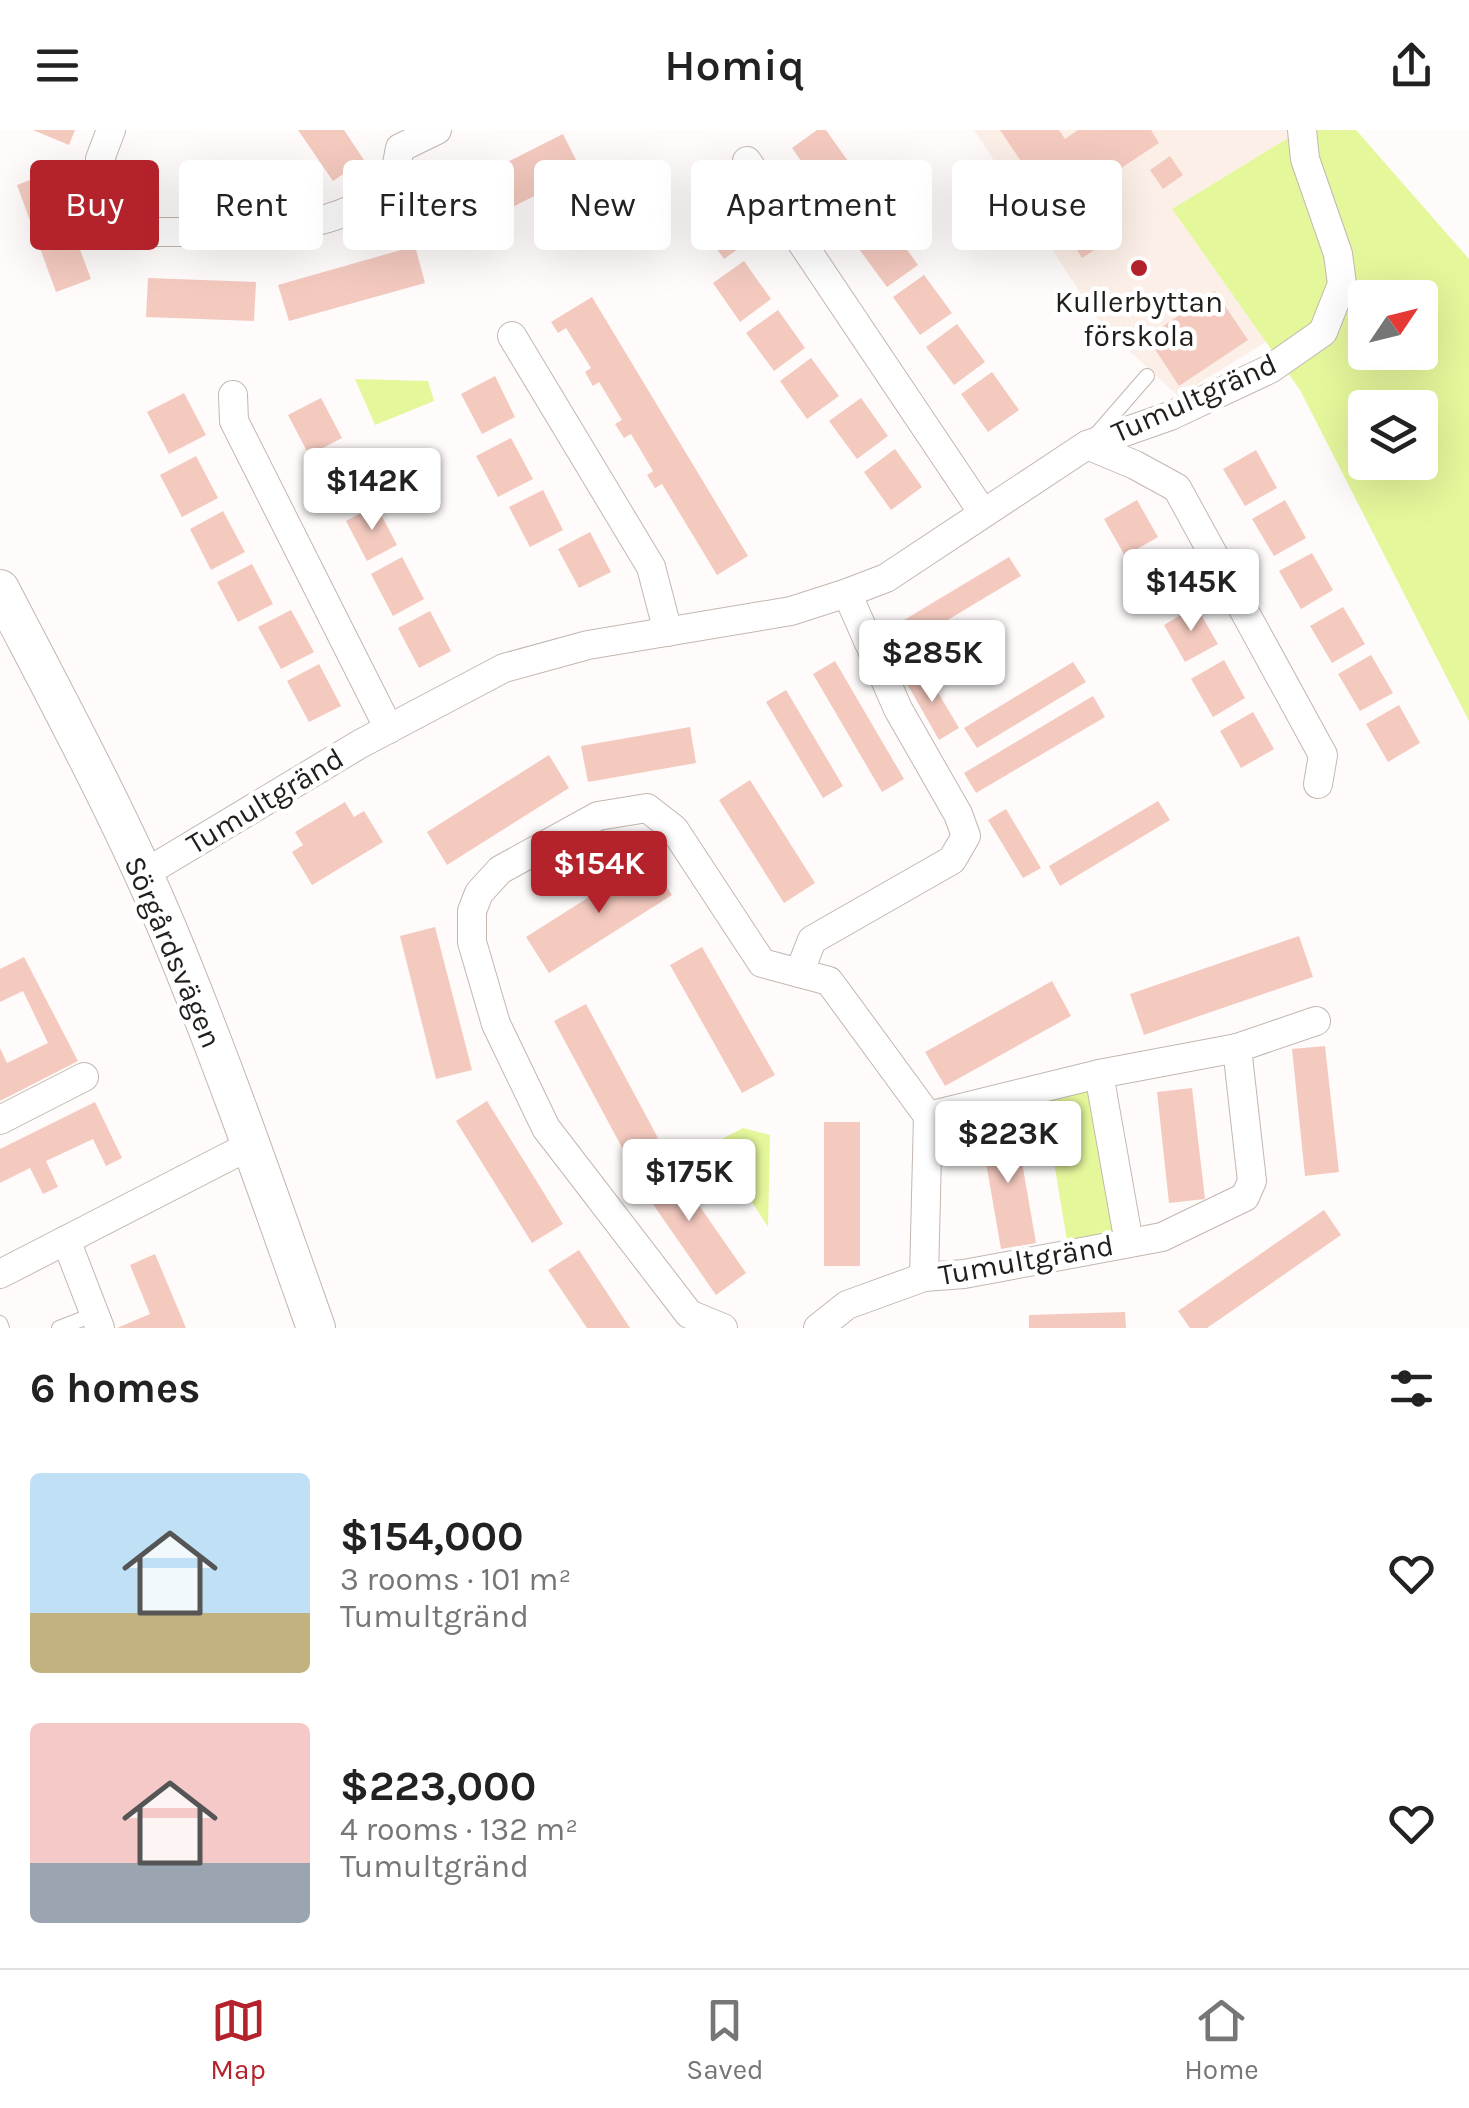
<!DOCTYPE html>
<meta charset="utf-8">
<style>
:root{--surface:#fff;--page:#f2f2f2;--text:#222;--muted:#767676;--line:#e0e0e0;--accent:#b4232c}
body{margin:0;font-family:Karla,sans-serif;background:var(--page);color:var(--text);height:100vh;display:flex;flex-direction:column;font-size:38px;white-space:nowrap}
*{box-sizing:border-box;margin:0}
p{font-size:32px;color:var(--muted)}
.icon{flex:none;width:55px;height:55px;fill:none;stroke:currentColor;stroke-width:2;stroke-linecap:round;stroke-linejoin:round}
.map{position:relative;height:1198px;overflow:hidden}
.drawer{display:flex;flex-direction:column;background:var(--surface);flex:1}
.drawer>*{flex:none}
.banner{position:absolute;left:30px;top:30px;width:1410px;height:90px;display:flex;gap:20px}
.needle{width:65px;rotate:55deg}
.fabs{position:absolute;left:1348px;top:150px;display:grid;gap:20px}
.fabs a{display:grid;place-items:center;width:90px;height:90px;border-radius:10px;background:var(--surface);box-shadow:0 10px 40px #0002;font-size:50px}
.price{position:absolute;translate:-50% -85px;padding:0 22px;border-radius:10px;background:#fff;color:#222;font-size:32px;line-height:65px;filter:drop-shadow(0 2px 5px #0008)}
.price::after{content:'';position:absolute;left:50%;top:60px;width:30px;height:22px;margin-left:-15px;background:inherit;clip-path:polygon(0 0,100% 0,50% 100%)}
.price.current{background:var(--accent);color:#fff}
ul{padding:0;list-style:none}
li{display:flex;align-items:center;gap:30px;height:250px;padding:0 30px}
li span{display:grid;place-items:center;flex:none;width:280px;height:200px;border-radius:10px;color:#555}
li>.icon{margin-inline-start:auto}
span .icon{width:120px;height:120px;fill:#fffc;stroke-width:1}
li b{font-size:42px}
h2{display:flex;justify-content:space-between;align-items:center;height:120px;padding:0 30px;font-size:42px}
.pill{padding:0 35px;border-radius:10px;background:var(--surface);box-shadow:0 10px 40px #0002;font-size:35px;line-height:90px}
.pill.current{background:var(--accent);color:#fff}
header{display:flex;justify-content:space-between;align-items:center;height:130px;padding:0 30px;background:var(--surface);font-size:45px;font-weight:600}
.menu{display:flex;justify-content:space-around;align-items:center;height:140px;border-top:2px solid var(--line);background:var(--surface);font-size:28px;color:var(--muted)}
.menu a{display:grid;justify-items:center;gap:5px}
.menu .current{color:var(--accent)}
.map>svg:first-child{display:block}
.education{fill:#fcefe7}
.green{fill:#e4f79b;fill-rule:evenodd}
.building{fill:#f4cabf}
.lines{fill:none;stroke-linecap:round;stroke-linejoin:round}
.lane-casing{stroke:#c3b7b0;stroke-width:16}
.street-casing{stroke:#c3b7b0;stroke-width:30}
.secondary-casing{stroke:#c3b7b0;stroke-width:40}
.lane{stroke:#fff;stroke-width:14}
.street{stroke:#fff;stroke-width:28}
.secondary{stroke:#fff;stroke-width:38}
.poi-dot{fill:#b4232c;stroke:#fff;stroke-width:4}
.labels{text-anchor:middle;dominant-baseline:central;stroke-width:9;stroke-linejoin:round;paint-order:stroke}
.poi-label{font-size:30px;fill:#221e1b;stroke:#fff}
.street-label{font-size:30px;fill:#221e1b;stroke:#fff}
</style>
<header><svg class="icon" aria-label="menu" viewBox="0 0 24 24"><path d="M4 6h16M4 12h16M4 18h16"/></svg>Homiq<svg class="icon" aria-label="share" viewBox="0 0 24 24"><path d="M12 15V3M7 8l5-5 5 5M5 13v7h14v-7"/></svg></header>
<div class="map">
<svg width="1469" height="1198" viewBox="0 0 1469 1198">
<rect width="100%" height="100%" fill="#fefbfa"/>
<!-- education -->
<polygon class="education" points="974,0 1301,0 1172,79 1266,212 1178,266 1102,196"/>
<!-- green -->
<g class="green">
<path d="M1301,0H1356L1469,129V591L1300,260L1172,79ZM1365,168H1420V222H1365ZM1365,278H1420V332H1365Z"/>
<polygon points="355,249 428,251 434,271 375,295"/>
<polygon points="1090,958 1113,1104 1067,1111 1043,965"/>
<polygon points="743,998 770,1005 768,1097 714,1013"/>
</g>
<!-- building -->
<g class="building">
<polygon points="33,0 75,0 69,15"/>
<polygon points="298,0 344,0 364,30 333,51"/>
<polygon points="817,0 826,0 850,34 819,56 792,18"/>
<polygon points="1000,0 1059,0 1065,9 1078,0 1151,0 1159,13 1055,82"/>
<polygon points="563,4 582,42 455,106 436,68"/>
<polygon points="1170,26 1183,45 1163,59 1150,40"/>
<polygon points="51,42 91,149 56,162 17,55"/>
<polygon points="857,48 885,86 853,109 826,71"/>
<polygon points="728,68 756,106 724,129 697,91"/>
<polygon points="1087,91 1102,115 1082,128 1066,103"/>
<polygon points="890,96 918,135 887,157 859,119"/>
<polygon points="415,116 425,153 289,191 278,155"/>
<polygon points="744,131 771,169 740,192 713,153"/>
<polygon points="924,145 952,183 920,205 893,167"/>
<polygon points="148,148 256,152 254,191 146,187"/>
<polygon points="1215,161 1248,210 1179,256 1147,207"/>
<polygon points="592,167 748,426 717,445 662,354 655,358 647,345 653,341 631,304 624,308 615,294 622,290 599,252 593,256 585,242 591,238 566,198 558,203 551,192"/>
<polygon points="778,180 805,218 774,241 746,203"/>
<polygon points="957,194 985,232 954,255 926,217"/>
<polygon points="811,228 839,266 807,289 780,251"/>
<polygon points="992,242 1019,280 988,302 961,264"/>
<polygon points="495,246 515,287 482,304 461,264"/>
<polygon points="184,263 206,305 169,324 147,282"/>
<polygon points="321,268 342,308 309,325 288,285"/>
<polygon points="861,268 888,306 857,329 829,291"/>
<polygon points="511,308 533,349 498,367 476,326"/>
<polygon points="895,319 922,357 891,380 864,342"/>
<polygon points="1256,320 1277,358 1245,376 1223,339"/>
<polygon points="349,321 370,361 337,378 316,338"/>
<polygon points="196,326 218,368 182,387 160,345"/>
<polygon points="543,360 563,400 530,417 509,377"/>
<polygon points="1137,370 1158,407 1125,426 1104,389"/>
<polygon points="1285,370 1306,408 1274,426 1252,389"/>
<polygon points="376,375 397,415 367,431 346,391"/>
<polygon points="223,381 245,422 211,440 190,399"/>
<polygon points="590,402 611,442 579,458 558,419"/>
<polygon points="1168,423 1190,460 1157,479 1135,442"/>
<polygon points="1312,423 1333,460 1301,479 1279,441"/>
<polygon points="402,427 424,469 393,486 371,444"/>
<polygon points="1009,427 1021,446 906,515 894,496"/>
<polygon points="252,434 273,474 238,492 217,452"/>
<polygon points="1196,476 1218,514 1185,532 1164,495"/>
<polygon points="1343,477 1365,514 1332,533 1310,496"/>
<polygon points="291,480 314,522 281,539 258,497"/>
<polygon points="430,481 451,521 419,538 398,498"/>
<polygon points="1371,525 1393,563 1360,581 1338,544"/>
<polygon points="1224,530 1245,568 1213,587 1191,549"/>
<polygon points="835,531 904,649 882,662 813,544"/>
<polygon points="1073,532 1086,552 977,618 964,598"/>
<polygon points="319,534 341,576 309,592 287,551"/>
<polygon points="924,539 959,598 939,610 905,550"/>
<polygon points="786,560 843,656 823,668 766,572"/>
<polygon points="1093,566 1105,587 976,663 964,643"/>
<polygon points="1399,575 1420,613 1388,632 1366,594"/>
<polygon points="1253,582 1274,619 1241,638 1220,601"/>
<polygon points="690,597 696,633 588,652 581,616"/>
<polygon points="549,625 569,658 447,735 427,702"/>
<polygon points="750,650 815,753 784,773 719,670"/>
<polygon points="1158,671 1170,690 1060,756 1049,736"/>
<polygon points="345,672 354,687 364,681 383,712 312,755 292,722 303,715 295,702"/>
<polygon points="1006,679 1041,738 1023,748 988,690"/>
<polygon points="649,729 672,765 549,843 526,807"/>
<polygon points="435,797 472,940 436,949 400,806"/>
<polygon points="1299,806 1313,847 1144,905 1130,864"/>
<polygon points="702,817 775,945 742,963 670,835"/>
<polygon points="24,827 78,931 0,971 0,918 7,933 48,913 23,861 0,872 0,839"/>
<polygon points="1052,851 1071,886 945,956 925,922"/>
<polygon points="586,874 658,1008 626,1025 554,891"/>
<polygon points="1325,916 1339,1042 1305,1046 1292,919"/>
<polygon points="1192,958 1205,1069 1169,1073 1157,962"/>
<polygon points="487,971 563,1094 532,1113 456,991"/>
<polygon points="95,972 122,1028 106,1036 93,1009 46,1031 58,1057 43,1064 30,1038 0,1053 0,1019"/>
<rect x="824" y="992" width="36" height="144"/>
<polygon points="1015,992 1036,1113 1001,1119 980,998"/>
<polygon points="662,1022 746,1143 716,1165 632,1044"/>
<polygon points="1324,1080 1341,1105 1207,1198 1190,1198 1178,1181"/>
<polygon points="579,1120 598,1149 630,1198 587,1198 548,1140"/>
<polygon points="155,1124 186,1198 117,1198 150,1184 130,1135"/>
<polygon points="1125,1182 1126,1198 1029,1198 1029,1185"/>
</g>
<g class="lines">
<defs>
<g id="lane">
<polyline points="1094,307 1147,246"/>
<polyline points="0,1193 2,1198"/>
<polyline points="59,1198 95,1184"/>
</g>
<g id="street">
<path d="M111,0L100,29L125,94L143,102C211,101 349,111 392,47C397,40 398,27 400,18L437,0"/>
<polyline points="747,31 983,383"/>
<polyline points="512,206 651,437 668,502"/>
<polyline points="233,265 234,291 389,599"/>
<polyline points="1087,315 1135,335 1177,358 1323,625 1318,654"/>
<polyline points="142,745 360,614 504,538 588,515 791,481 847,463 886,448 1087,315 1170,286 1270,239 1323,202 1342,154 1338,124 1305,29 1302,0"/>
<polyline points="799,843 812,810 952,730 966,706 958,684 898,579 847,463"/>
<polyline points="1237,918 1316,891"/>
<polyline points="1099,944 1129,1113"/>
<polyline points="0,990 84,947"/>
<polyline points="66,1110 100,1198"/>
<polyline points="0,1144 251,1015"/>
<polyline points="924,1147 928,986"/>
<polyline points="723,1198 689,1184 546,998 496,894 472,812 472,781 479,763 500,740 598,686 647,678 674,699 762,833 829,851 928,986 1099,944 1237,918 1252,1051 1245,1067 1162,1107 964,1144 924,1147 847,1175 818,1198"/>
</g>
<path id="secondary" d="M0,459C58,571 119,683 168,800C222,930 269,1065 316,1198"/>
</defs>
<!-- lane casing -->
<use href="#lane" class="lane-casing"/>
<!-- street casing -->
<use href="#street" class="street-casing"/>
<!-- secondary casing -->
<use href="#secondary" class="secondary-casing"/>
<!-- lane -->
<use href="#lane" class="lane"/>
<!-- street -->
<use href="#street" class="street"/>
<!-- secondary -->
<use href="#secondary" class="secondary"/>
</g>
<!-- markers -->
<circle class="poi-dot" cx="1139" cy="138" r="10"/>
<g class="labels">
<!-- poi labels -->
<g class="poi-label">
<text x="1139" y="172">Kullerbyttan<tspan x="1139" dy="34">förskola</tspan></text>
</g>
<!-- street labels -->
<g class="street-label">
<text transform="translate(1194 268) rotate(-24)">Tumultgränd</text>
<text transform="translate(265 671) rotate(-31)">Tumultgränd</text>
<text transform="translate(173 822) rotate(67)">Sörgårdsvägen</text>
<text transform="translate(1026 1130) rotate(-10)">Tumultgränd</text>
</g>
</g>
</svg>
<div class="fabs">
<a><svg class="needle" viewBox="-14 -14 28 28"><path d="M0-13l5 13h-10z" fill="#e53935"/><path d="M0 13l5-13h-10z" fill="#767676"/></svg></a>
<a><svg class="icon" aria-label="layers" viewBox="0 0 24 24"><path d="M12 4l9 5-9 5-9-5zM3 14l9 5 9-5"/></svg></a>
</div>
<b class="price" style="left:372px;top:403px">$142K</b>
<b class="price" style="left:1191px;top:504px">$145K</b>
<b class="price" style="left:932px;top:575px">$285K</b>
<b class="price current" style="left:599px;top:786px">$154K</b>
<b class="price" style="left:1008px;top:1056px">$223K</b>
<b class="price" style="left:689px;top:1094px">$175K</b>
<div class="banner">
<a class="pill current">Buy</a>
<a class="pill">Rent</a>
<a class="pill">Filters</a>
<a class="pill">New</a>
<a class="pill">Apartment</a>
<a class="pill">House</a>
</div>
</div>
<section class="drawer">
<h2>6 homes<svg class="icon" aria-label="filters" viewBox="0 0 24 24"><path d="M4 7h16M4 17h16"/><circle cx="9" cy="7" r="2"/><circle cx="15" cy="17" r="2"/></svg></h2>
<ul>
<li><span style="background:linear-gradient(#bfe0f5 70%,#c2b280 0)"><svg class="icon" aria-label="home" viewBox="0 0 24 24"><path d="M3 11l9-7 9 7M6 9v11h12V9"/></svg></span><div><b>$154,000</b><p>3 rooms · 101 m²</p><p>Tumultgränd</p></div><svg class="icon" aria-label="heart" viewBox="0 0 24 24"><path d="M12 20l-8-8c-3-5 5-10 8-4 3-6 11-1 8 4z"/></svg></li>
<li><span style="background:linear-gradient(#f6c9c9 70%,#9aa5b1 0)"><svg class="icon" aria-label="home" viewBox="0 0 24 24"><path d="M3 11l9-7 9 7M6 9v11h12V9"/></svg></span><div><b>$223,000</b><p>4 rooms · 132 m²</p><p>Tumultgränd</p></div><svg class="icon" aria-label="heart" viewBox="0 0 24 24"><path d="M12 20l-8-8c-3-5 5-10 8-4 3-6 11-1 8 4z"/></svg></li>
</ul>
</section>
<nav class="menu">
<a class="current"><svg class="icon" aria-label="map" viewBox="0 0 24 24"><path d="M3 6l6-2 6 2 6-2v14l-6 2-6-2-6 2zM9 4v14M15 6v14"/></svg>Map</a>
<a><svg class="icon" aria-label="saved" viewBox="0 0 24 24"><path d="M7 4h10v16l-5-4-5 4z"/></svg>Saved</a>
<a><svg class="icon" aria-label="home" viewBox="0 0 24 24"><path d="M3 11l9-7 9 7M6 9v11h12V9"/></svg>Home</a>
</nav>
